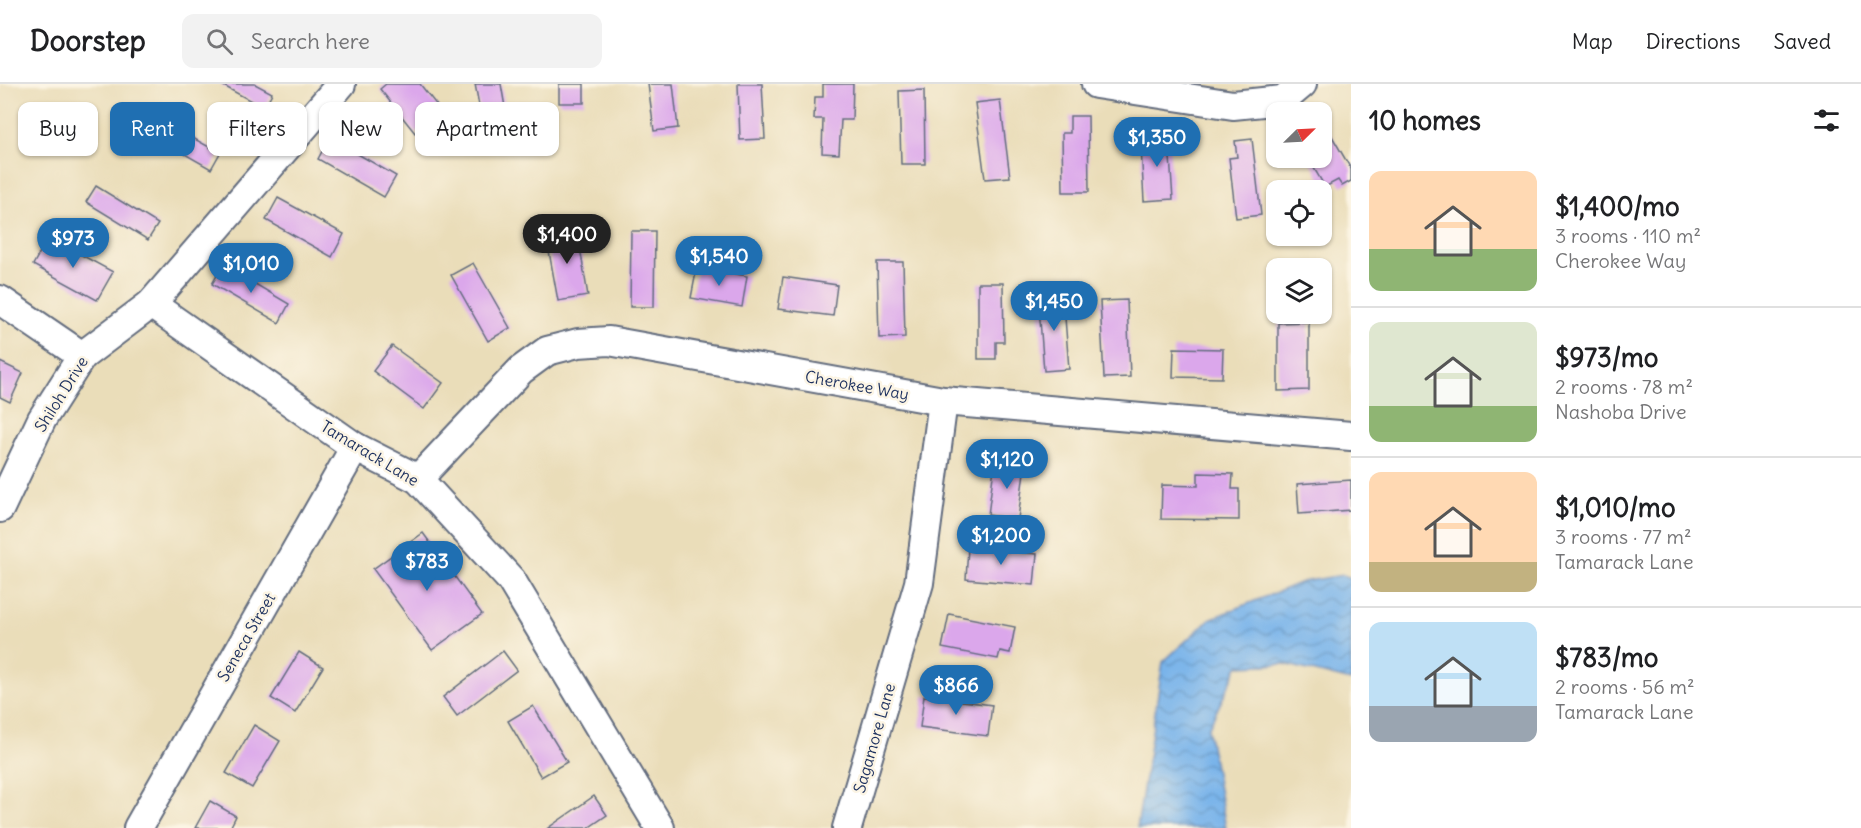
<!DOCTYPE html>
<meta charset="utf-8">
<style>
:root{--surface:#fff;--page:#f2f2f2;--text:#202124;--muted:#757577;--line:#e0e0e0;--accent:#1f6fb2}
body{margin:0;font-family:Delius,sans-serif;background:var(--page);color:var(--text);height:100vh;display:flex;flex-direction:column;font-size:22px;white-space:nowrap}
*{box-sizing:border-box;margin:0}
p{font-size:20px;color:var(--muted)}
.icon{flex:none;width:33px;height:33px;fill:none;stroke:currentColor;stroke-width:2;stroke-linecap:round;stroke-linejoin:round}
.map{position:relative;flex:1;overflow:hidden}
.details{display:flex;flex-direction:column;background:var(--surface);width:510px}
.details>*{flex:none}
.guide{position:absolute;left:18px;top:18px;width:570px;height:54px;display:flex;gap:12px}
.needle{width:39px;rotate:66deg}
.controls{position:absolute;left:1266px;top:18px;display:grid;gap:12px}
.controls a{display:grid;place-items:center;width:66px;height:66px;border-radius:12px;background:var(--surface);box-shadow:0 2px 4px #0004;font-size:30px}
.price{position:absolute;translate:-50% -51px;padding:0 14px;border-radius:21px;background:var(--accent);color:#fff;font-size:20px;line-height:39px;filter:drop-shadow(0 2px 3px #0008)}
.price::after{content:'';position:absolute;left:50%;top:36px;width:18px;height:14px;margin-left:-9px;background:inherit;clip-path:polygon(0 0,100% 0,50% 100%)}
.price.selected{background:#222;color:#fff}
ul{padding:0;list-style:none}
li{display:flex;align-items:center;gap:18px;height:150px;padding:0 18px}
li+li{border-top:2px solid var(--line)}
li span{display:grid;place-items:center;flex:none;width:168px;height:120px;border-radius:12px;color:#555}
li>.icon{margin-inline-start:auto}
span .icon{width:72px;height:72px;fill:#fffc;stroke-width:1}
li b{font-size:26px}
h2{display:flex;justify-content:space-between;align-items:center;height:72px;padding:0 18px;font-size:26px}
.pill{padding:0 21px;border-radius:12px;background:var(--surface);box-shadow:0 2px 4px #0004;font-size:21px;line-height:54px}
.pill.selected{background:var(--accent);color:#fff}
header{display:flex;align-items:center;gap:36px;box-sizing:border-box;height:84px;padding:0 30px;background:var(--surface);border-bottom:2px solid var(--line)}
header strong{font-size:28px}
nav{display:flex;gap:33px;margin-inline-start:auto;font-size:21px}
.search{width:420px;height:54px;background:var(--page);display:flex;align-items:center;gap:15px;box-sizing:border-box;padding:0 21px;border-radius:12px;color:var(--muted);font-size:22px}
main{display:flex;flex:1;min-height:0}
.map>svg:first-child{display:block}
.water{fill:url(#water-waves);stroke:#4a72a4;stroke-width:1.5}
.building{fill:#dba7eb}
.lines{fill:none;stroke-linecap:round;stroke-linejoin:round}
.minor-casing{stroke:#636c7e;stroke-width:32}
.minor{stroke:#fff;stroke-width:28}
.labels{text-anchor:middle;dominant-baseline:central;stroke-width:5;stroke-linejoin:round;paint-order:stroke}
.street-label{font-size:16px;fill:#1b2f5e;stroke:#fcf5e5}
</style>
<header>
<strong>Doorstep</strong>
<div class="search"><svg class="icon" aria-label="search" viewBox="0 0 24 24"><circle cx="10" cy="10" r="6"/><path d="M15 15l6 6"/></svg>Search here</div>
<nav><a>Map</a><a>Directions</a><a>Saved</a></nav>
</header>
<main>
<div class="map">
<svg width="1351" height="744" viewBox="0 0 1351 744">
<defs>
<pattern id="water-waves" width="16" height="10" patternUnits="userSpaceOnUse" patternTransform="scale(1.5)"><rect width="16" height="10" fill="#79b4ea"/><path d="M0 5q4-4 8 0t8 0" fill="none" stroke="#6293c1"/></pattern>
</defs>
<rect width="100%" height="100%" fill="#fcf5e5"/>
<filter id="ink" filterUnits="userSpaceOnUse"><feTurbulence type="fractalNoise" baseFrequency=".0167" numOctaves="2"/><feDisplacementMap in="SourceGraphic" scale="12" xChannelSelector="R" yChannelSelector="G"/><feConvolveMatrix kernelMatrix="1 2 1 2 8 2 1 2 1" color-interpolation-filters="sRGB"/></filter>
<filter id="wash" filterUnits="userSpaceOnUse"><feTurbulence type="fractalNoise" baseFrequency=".008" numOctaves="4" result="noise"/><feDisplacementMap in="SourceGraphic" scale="24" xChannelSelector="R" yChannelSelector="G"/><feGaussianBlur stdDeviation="1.35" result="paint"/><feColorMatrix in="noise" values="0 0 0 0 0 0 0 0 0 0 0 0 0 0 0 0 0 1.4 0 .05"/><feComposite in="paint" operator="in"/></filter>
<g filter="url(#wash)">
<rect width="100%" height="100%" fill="#eaddb9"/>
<!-- water -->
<polygon class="water" points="1343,491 1351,494 1351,597 1285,580 1238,582 1208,645 1226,744 1137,744 1163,578 1210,535 1302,498"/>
<g id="blocks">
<!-- building -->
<g class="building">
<polygon points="220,0 255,0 272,9 264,24"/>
<polygon points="386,0 420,0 442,28 415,49 380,5"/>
<polygon points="475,0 501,0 505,23 480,27"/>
<rect x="559" y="0" width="25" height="19"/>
<polygon points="648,0 673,0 678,44 654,47"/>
<polygon points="738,0 762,0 765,55 740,56"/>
<polygon points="823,0 853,0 852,36 841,36 839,70 822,69 823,35 814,35 815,13 823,13"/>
<polygon points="924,6 925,80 901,80 899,7"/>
<polygon points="1000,16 1010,93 985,95 975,19"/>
<polygon points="1070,32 1088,32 1089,108 1063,108 1062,49 1070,49"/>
<polygon points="155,33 220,69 211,85 146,48"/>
<polygon points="1322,35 1351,85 1351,97 1342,102 1338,96 1325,103 1308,74 1322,74"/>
<polygon points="1168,45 1173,115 1144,117 1141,63 1153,62 1152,46"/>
<polygon points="1252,55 1261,131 1236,134 1229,74 1237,73 1235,57"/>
<polygon points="326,60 340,68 344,62 396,92 384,113 318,75"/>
<polygon points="96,102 158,140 148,156 86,118"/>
<polygon points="278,114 344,150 332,173 266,136"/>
<polygon points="577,145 588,212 558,217 546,151"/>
<polygon points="631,147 655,147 654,223 630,223"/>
<polygon points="48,153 113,188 97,216 33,181"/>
<polygon points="877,178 903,178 905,253 879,254"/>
<polygon points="473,179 510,244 488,257 451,191"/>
<polygon points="223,181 289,220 279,239 212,200"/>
<polygon points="697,183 747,192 742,223 691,214"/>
<polygon points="783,193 837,201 833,232 778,225"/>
<polygon points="978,199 1003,199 1004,258 996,258 996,275 978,275"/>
<polygon points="1063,208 1069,285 1044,287 1038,210"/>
<polygon points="1127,216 1130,293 1104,294 1100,217"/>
<polygon points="1309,238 1309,306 1278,307 1278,239"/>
<polygon points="392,262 443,299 424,325 373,287"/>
<polygon points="1174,264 1223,265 1222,294 1173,293"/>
<polygon points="0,278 23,289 10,318 0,313"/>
<polygon points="995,376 1025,380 1018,435 988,431"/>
<polygon points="1198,389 1233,390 1232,405 1239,405 1239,436 1161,435 1162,401 1198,402"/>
<polygon points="1351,396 1351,426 1299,430 1297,400"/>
<polygon points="423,449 482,530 432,566 373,485"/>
<polygon points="968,464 1037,470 1034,501 966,495"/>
<polygon points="949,530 1015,543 1010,569 1000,567 998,575 942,564"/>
<polygon points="503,567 517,586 457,632 443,613"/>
<polygon points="299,568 323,583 295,629 271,614"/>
<polygon points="924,612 992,621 988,652 920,643"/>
<polygon points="533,622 567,678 541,693 508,637"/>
<polygon points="254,641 280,657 252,704 226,689"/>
<polygon points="594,712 607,731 588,744 548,744"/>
<polygon points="210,717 236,732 230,744 195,744"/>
</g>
</g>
</g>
<g filter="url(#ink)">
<use href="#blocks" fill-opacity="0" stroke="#636c7e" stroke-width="1.5"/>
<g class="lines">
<defs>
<g id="minor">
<polyline points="1096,0 1233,21 1283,16 1302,0"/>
<polyline points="0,216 82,272"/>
<polyline points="151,220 355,363 418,395 511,496 660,744"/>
<polyline points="418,395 521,286 547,267 578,259 609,257 943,317 1351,352"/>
<polyline points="0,424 42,335 82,272 151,220 341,0"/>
<polyline points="138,744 355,363"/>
<polyline points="847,744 919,499 943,317"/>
</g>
</defs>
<!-- minor casing -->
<use href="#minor" class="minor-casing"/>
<!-- minor -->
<use href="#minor" class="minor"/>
</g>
</g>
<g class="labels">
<!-- street labels -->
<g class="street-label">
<text transform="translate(857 301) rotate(10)">Cherokee Way</text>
<text transform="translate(61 310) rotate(-58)">Shiloh Drive</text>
<text transform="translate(370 369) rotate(31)">Tamarack Lane</text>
<text transform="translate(246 553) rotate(-60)">Seneca Street</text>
<text transform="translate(874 654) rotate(-74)">Sagamore Lane</text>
</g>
</g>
</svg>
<div class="controls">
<a><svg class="needle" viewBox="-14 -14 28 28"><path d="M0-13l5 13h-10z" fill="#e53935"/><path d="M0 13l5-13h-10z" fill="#757577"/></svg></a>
<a><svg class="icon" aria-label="locate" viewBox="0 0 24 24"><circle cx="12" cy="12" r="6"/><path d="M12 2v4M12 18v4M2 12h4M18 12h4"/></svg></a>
<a><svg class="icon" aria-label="layers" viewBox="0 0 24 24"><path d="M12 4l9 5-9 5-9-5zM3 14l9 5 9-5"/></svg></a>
</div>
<b class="price" style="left:1157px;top:84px">$1,350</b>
<b class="price selected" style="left:567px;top:181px">$1,400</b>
<b class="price" style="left:73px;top:185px">$973</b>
<b class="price" style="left:719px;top:203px">$1,540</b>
<b class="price" style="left:251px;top:210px">$1,010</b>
<b class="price" style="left:1054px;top:248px">$1,450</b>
<b class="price" style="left:1007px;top:406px">$1,120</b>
<b class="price" style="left:1001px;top:482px">$1,200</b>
<b class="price" style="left:427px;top:508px">$783</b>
<b class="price" style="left:956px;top:632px">$866</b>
<div class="guide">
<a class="pill">Buy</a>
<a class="pill selected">Rent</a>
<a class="pill">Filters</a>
<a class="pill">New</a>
<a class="pill">Apartment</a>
</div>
</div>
<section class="details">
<h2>10 homes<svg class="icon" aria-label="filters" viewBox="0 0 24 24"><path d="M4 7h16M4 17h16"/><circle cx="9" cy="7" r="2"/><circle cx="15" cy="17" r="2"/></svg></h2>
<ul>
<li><span style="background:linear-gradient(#ffd9b3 65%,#8fb573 0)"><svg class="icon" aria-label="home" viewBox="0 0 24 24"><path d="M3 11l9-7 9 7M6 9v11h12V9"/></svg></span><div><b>$1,400/mo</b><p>3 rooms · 110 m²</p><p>Cherokee Way</p></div></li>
<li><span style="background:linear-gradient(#dfe7d0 70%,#8fb573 0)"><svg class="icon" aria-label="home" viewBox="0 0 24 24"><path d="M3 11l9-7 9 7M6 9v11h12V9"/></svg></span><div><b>$973/mo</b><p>2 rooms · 78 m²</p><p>Nashoba Drive</p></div></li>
<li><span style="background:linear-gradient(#ffd9b3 75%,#c2b280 0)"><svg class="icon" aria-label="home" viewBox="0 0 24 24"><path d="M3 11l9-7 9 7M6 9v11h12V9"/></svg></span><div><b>$1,010/mo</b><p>3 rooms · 77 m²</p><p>Tamarack Lane</p></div></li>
<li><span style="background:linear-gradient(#bfe0f5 70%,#9aa5b1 0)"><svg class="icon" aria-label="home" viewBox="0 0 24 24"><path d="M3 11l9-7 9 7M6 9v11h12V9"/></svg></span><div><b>$783/mo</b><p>2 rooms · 56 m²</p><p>Tamarack Lane</p></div></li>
</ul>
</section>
</main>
